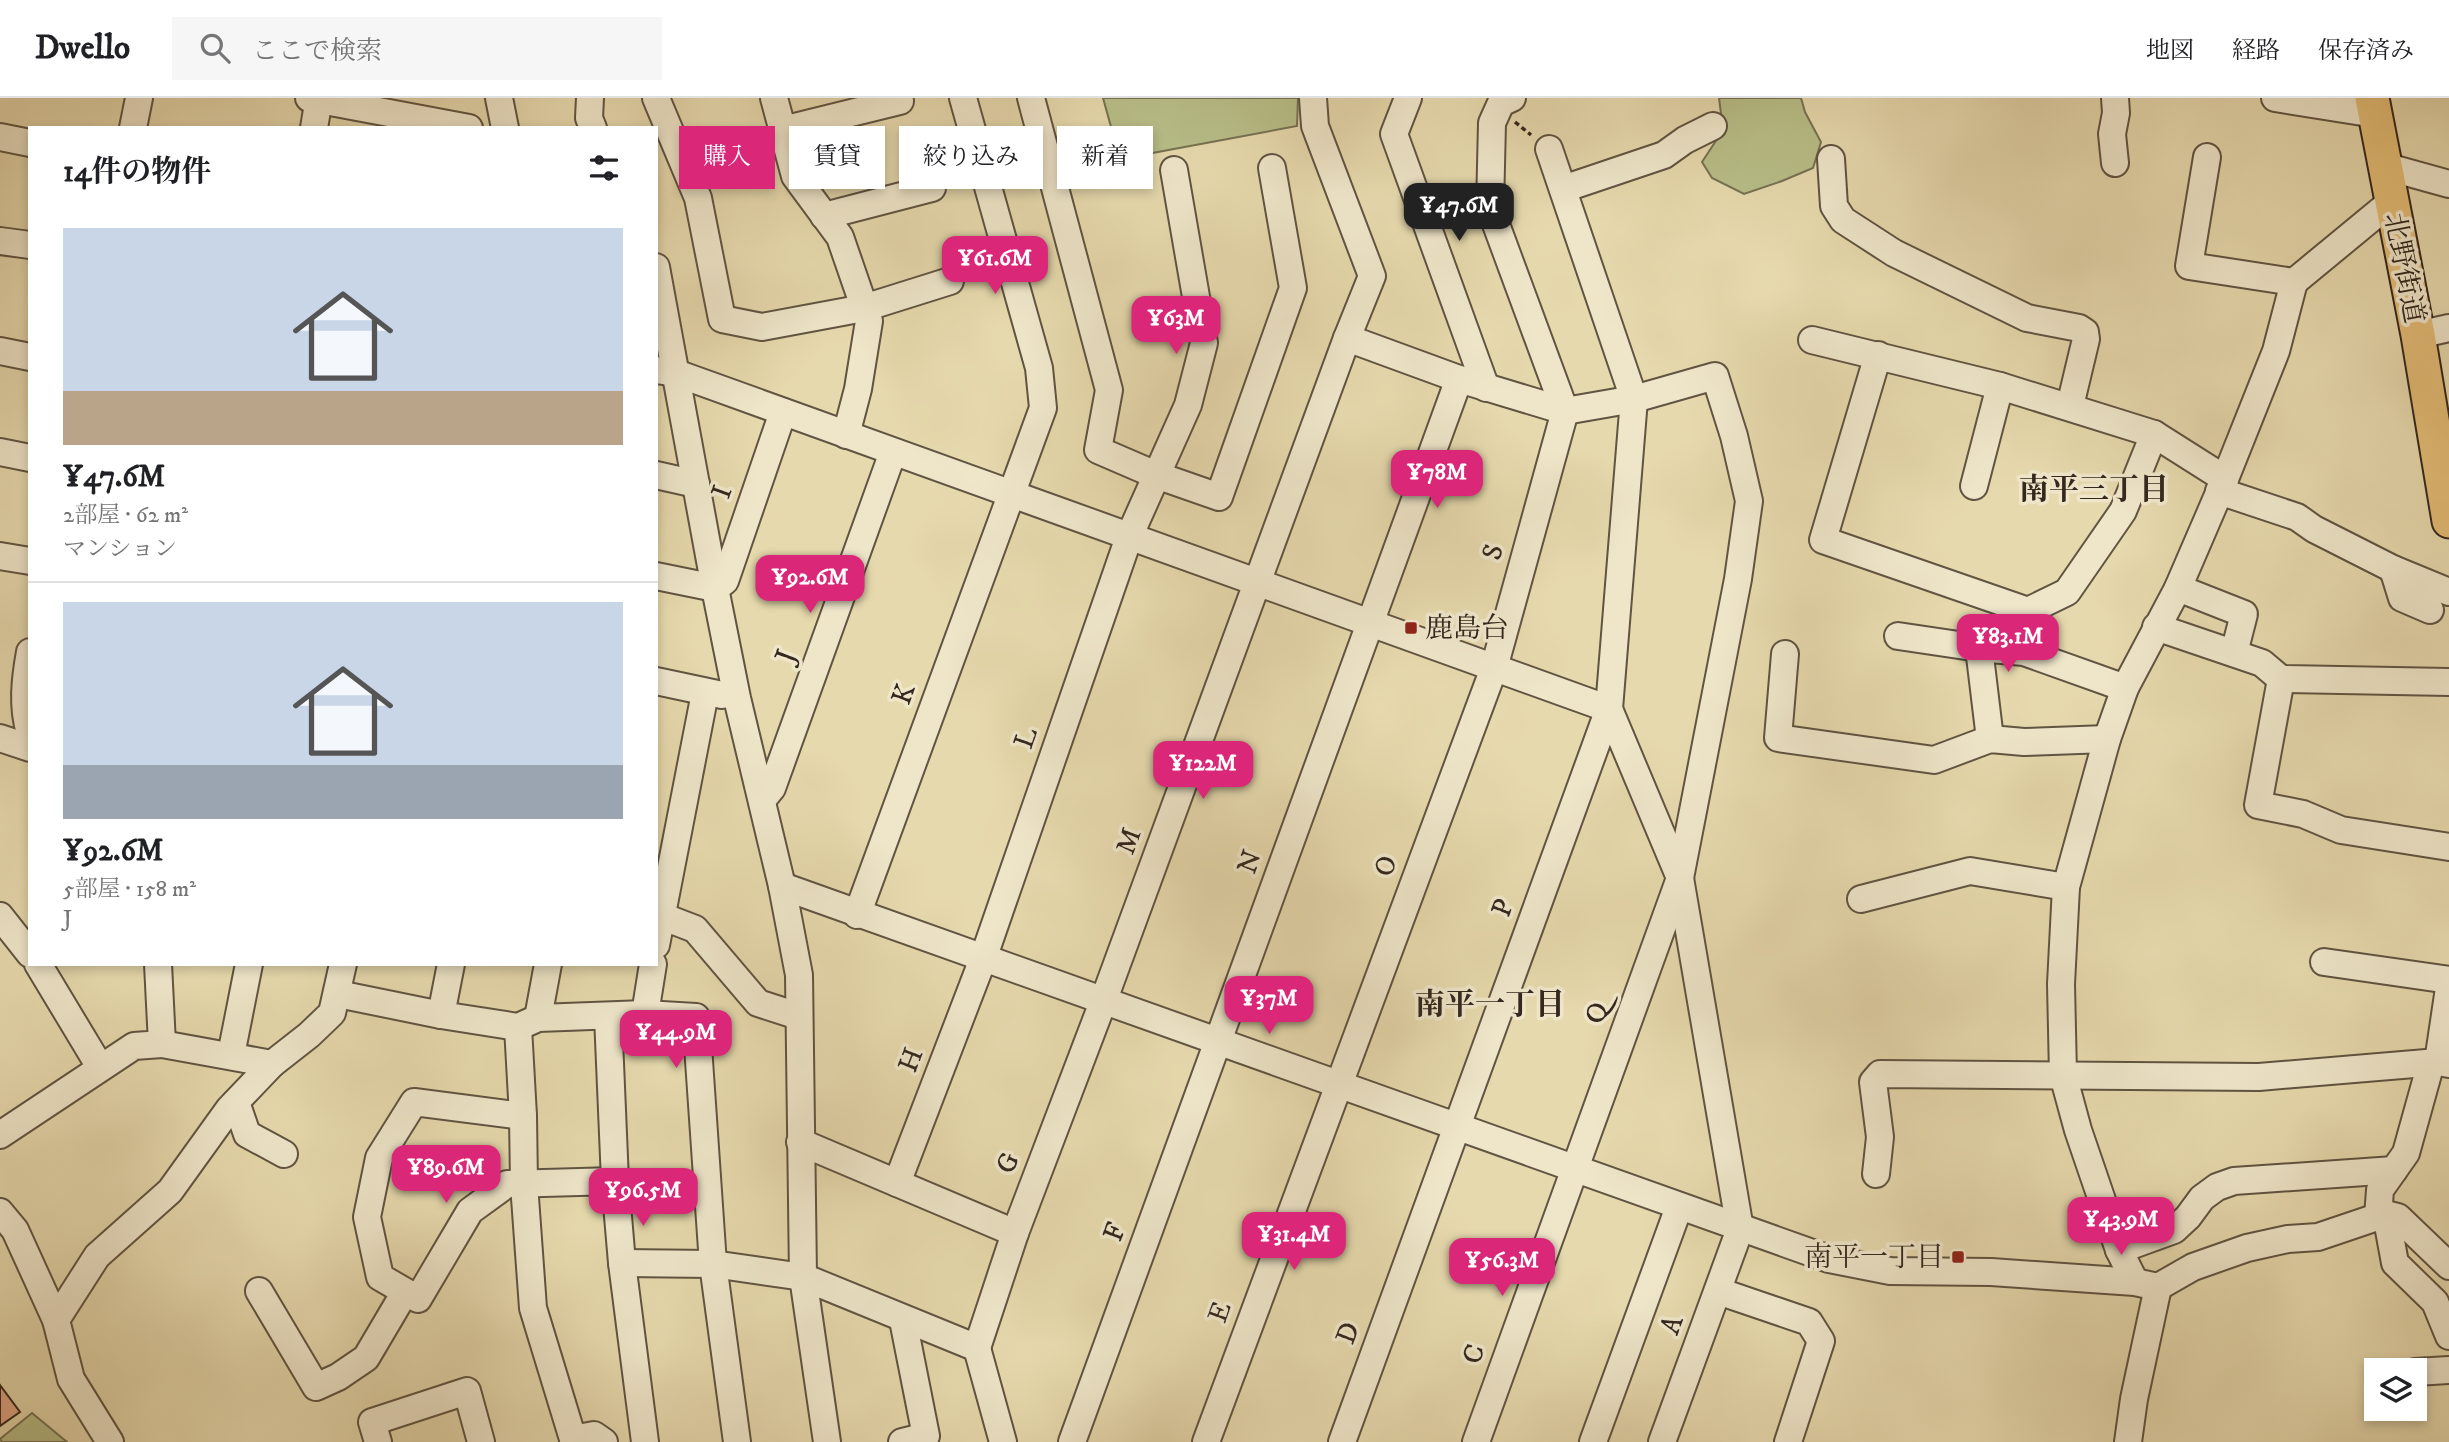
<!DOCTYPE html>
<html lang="ja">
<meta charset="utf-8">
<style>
:root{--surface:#fff;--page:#f6f6f6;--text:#202124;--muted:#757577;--line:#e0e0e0;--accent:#db2777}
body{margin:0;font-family:"IM FELL DW Pica","Noto Serif JP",serif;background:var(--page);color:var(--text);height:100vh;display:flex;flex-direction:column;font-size:26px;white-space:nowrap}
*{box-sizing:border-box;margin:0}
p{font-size:23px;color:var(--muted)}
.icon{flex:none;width:38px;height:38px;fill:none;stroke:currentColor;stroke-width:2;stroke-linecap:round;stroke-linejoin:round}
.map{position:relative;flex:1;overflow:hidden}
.side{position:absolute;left:28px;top:28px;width:630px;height:840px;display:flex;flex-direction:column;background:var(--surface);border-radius:0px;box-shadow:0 4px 10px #0003}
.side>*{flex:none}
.guide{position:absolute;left:679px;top:28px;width:665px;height:63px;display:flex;gap:14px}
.fabs{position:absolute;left:2364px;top:1260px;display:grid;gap:14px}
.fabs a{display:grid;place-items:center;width:63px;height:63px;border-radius:0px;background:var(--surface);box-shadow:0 4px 10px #0003;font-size:35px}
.price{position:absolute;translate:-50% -60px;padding:0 16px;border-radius:14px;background:var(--accent);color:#fff;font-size:23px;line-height:46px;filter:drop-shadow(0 2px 4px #0008)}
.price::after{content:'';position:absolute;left:50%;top:42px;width:21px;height:16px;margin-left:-10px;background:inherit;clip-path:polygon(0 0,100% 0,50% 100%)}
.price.selected{background:#222;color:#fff}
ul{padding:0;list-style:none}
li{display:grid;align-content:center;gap:14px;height:371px;padding:0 35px}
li+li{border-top:2px solid var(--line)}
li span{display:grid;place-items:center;height:217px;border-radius:0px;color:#555}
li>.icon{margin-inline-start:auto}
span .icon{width:126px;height:126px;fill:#fffc;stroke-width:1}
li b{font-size:30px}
h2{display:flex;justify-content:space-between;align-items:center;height:84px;padding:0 35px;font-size:30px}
.chip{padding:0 24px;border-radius:0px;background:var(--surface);box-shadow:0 4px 10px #0003;font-size:24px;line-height:63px}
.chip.selected{background:var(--accent);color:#fff}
header{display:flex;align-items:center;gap:42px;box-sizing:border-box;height:98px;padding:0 35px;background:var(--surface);border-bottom:2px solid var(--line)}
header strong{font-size:33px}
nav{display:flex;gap:38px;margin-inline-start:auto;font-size:24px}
.search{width:490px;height:63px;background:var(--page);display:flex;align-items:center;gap:18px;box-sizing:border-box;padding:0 24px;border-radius:0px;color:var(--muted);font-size:26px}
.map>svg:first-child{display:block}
.green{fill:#b8be88;stroke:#767253;stroke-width:2}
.building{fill:#e1a787;stroke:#34271e;stroke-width:2}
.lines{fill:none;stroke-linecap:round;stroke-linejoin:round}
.minor-casing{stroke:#605442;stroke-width:30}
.major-casing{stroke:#34271e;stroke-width:37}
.path{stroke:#34271e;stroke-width:3.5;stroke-dasharray:5 3.5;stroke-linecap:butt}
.minor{stroke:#efe6ca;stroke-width:26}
.major{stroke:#e3bc76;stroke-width:33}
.poi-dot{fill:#8f2418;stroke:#efe6ca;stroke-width:2.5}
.labels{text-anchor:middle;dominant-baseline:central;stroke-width:7;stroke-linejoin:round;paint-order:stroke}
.street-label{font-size:28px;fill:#34271e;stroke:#efe6ca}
.poi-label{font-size:28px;fill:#34271e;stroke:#efe6ca;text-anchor:start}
.neighbourhood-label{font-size:30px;font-weight:bold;fill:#34271e;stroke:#efe6ca}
</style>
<header>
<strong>Dwello</strong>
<div class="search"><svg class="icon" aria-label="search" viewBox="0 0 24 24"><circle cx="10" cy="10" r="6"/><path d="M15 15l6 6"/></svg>ここで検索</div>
<nav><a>地図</a><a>経路</a><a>保存済み</a></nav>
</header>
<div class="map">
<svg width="2449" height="1344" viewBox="0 0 2449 1344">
<rect width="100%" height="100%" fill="#e6d9ad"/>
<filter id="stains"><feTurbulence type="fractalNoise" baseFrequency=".00286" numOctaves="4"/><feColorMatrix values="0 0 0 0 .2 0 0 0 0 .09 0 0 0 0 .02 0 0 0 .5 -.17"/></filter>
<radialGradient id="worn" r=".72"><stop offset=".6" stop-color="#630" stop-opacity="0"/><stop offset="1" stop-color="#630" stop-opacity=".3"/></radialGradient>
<!-- green -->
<g class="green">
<polygon points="1103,0 1298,0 1297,28 1120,61"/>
<polygon points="1719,0 1801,0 1805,14 1821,44 1813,70 1782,83 1744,96 1712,80 1702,64 1723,32"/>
<polygon points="32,1315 67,1344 2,1344 0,1341"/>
</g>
<!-- building -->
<polygon class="building" points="0,1287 20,1314 0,1328"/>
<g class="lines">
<defs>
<g id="minor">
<polyline points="309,0 469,30"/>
<polyline points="499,0 505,30"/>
<polyline points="590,0 589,20 593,30"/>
<polyline points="656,0 698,100 722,221 762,229 864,210 950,183"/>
<polyline points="774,0 795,78 840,139 869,223 858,291 846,337"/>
<polyline points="1031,0 1109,292 1098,352 1156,377 1219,399 1293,190 1272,70"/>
<polyline points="1408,0 1394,36 1486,290"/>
<polyline points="1512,0 1501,5 1492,25 1490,110 1565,313"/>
<polyline points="2115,0 2116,15 2112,36 2115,65"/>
<polyline points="2275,0 2375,16"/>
<polyline points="133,30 139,0"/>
<polyline points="314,30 319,0"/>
<polyline points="782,32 900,3"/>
<polyline points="0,39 30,45"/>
<polyline points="2207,59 2189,168 2294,184 2391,104"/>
<polyline points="1831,61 1834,108 1843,122 1894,155 2027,220 2079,230 2085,234 2086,241 2070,308"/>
<polyline points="2384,68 2449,86"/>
<polyline points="1563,91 1664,57 1685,42 1713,28"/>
<polyline points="824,118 932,90"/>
<polyline points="0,143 30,147"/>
<polyline points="656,169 715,490 737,600 782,788 799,877 803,1179 827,1344"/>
<polyline points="2418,237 2449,230"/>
<polyline points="1347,240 1459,281 1565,313 1634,301 1715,278 1734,338 1749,403 1738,481 1680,780 1476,1344"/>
<polyline points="1812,242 2000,288 2154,336 2225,381 2276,253 2294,184"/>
<polyline points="0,253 30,259"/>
<polyline points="1878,257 1823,442 2028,513 2067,494 2123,413 2154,336"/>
<polyline points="656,272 676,275 1609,611 1680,780 1740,1131 1662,1344"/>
<polyline points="0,354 30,360"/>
<polyline points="656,377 696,386"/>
<polyline points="1974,388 2000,288"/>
<polyline points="2219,393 2297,419 2314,431 2393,471 2449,494"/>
<polyline points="0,458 30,463"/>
<polyline points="2393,471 2402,500 2430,512"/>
<polyline points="656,478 715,490 725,483 783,314"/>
<polyline points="2178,490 2244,516 2234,555"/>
<polyline points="2156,529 2262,565 2281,581 2449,584"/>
<polyline points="1898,538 1979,550 2024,554 2125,590"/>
<polyline points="1979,550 1990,641"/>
<path d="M30,554C25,582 22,608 30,635"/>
<polyline points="1785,556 1778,640 1934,662 1990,641 2024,644 2107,641"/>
<polyline points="2281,581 2258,707 2303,716 2341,732 2449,749"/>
<polyline points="656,583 722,597"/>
<polyline points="0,640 30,650"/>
<polyline points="763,701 772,690 893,354"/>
<polyline points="782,788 1829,1161 1890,1173 1991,1174 2135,1184 2158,1189 2193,1169 2247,1150 2288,1141 2318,1139 2386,1116 2398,1119 2449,1168"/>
<polyline points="1861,801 1970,773 2066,789"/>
<polyline points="656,816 695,831 758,905 798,918"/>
<polyline points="857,817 1043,310 1039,270 963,0"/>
<polyline points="0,818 30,856"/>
<polyline points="656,847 705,595"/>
<polyline points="2324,864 2449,882"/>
<polyline points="38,866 100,969"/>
<polyline points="338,896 441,917 518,929 538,920 645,916 696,919 713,1166 737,1344"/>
<polyline points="645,916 653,866"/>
<polyline points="441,917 451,866"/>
<polyline points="608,918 615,1083 622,1165 645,1344"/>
<polyline points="538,920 548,866"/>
<polyline points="518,929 523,1018 524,1086 533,1210 573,1341"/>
<polyline points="162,946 272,966 309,937 332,915 343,866"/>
<polyline points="231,957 249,866"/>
<polyline points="2438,964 2449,890"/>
<polyline points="236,1004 247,1036 284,1056"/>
<polyline points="523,1018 414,1004 379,1060 367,1119 380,1179 418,1201 470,1113 507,1086 615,1083"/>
<polyline points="0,1037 134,948 162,946 158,866"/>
<polyline points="800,1044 1015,1135"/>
<polyline points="1876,1076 1880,1039 1873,984 1880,976 2259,979 2438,964 2449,966"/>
<polyline points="897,1085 983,861 1129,439 1188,307 1204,245 1174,72"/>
<polyline points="0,1114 15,1132 56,1222 71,1281 110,1344"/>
<polyline points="2386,1116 2395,1165 2435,1204 2449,1238"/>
<polyline points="2378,1119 2380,1092 2406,1055 2431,965"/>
<polyline points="2119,1152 2174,1132 2188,1119 2202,1100 2217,1089 2234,1083 2394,1072"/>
<polyline points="622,1165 713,1166 803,1179 977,1250"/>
<polyline points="2135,1184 2119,1152 2078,1032 2063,977 2061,886 2066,789 2107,641 2125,590 2178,490 2225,381"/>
<polyline points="259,1193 316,1289 338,1279 366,1260 405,1194"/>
<polyline points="1718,1193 1809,1224 1821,1243 1788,1344"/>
<polyline points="56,1222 97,1158 170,1093 229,1011 272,966"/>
<polyline points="977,1250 1015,1135 1103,904 1347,240 1372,178 1315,28 1313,0"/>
<polyline points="977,1250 1003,1344"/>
<polyline points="2415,1274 2449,1272"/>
<polyline points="378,1344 372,1324 467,1293 481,1344"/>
<polyline points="574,1344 573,1341 594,1337 604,1344"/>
<polyline points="902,1344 926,1338 903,1222"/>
<polyline points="1072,1344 1459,281"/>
<polyline points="1206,1344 1494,570 1565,313"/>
<polyline points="1342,1344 1609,611 1634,301 1549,51"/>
<polyline points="1593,1344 1679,1109"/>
<polyline points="2128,1344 2134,1301 2158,1189"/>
</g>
<polyline id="major" points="2372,0 2418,237 2449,423"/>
</defs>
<!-- minor casing -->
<use href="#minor" class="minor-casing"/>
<!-- major casing -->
<use href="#major" class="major-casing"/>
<!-- path -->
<polyline class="path" points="1515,24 1531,37"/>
<!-- minor -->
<use href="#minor" class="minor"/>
<!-- major -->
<use href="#major" class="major"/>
</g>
<!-- markers -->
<g class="poi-dot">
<rect x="1404" y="523" width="14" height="14" rx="3.5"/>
<rect x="1951" y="1152" width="14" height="14" rx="3.5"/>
</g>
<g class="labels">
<!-- street labels -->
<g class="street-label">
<text transform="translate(2404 170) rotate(79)">北野街道</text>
<text transform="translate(722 394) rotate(-71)">I</text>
<text transform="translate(1493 454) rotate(-74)">S</text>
<text transform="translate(786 558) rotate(-70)">J</text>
<text transform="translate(904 596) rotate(-70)">K</text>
<text transform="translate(1026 640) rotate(-71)">L</text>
<text transform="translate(1129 743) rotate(-70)">M</text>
<text transform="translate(1250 764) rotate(-70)">N</text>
<text transform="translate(1386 768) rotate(-70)">O</text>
<text transform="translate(1503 810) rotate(-70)">P</text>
<text transform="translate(1597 915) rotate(-70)">Q</text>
<text transform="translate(911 962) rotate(-69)">H</text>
<text transform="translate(1008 1065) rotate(-69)">G</text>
<text transform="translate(1115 1134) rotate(-70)">F</text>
<text transform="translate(1220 1214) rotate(-70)">E</text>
<text transform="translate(1672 1227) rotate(-70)">A</text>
<text transform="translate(1348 1235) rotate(-70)">D</text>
<text transform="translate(1474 1256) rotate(-70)">C</text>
</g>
<!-- poi labels -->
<g class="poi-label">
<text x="1425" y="530">鹿島台</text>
<text x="1944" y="1159" text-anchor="end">南平一丁目</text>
</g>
<!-- neighbourhood labels -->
<g class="neighbourhood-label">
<text x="2094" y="392">南平三丁目</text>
<text x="1490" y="907">南平一丁目</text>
</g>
</g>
<rect width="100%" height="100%" filter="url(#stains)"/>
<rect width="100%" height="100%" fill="url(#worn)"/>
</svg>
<div class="fabs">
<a><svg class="icon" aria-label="layers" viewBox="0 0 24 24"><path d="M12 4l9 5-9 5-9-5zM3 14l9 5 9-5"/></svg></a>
</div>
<b class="price selected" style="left:1459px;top:145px">¥47.6M</b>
<b class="price" style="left:995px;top:198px">¥61.6M</b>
<b class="price" style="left:1176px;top:258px">¥63M</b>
<b class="price" style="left:1437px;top:412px">¥78M</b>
<b class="price" style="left:810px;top:517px">¥92.6M</b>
<b class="price" style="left:2008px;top:576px">¥83.1M</b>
<b class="price" style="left:1203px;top:703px">¥122M</b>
<b class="price" style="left:1269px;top:938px">¥37M</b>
<b class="price" style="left:676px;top:972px">¥44.9M</b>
<b class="price" style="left:446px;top:1107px">¥89.6M</b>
<b class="price" style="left:643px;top:1130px">¥96.5M</b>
<b class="price" style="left:2121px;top:1159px">¥43.9M</b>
<b class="price" style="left:1294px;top:1174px">¥31.4M</b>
<b class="price" style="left:1502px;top:1200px">¥56.3M</b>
<div class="guide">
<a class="chip selected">購入</a>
<a class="chip">賃貸</a>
<a class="chip">絞り込み</a>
<a class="chip">新着</a>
</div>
<section class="side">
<h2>14件の物件<svg class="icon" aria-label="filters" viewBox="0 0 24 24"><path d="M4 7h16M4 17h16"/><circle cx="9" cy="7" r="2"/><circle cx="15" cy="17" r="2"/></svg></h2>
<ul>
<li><span style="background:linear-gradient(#c9d6e8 75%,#b9a48a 0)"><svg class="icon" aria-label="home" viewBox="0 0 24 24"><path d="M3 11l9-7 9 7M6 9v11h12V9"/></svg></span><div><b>¥47.6M</b><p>2部屋 · 62 m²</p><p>マンション</p></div></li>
<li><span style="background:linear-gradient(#c9d6e8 75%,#9aa5b1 0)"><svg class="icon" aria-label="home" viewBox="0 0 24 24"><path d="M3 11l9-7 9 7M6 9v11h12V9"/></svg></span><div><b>¥92.6M</b><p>5部屋 · 158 m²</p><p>J</p></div></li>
</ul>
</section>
</div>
